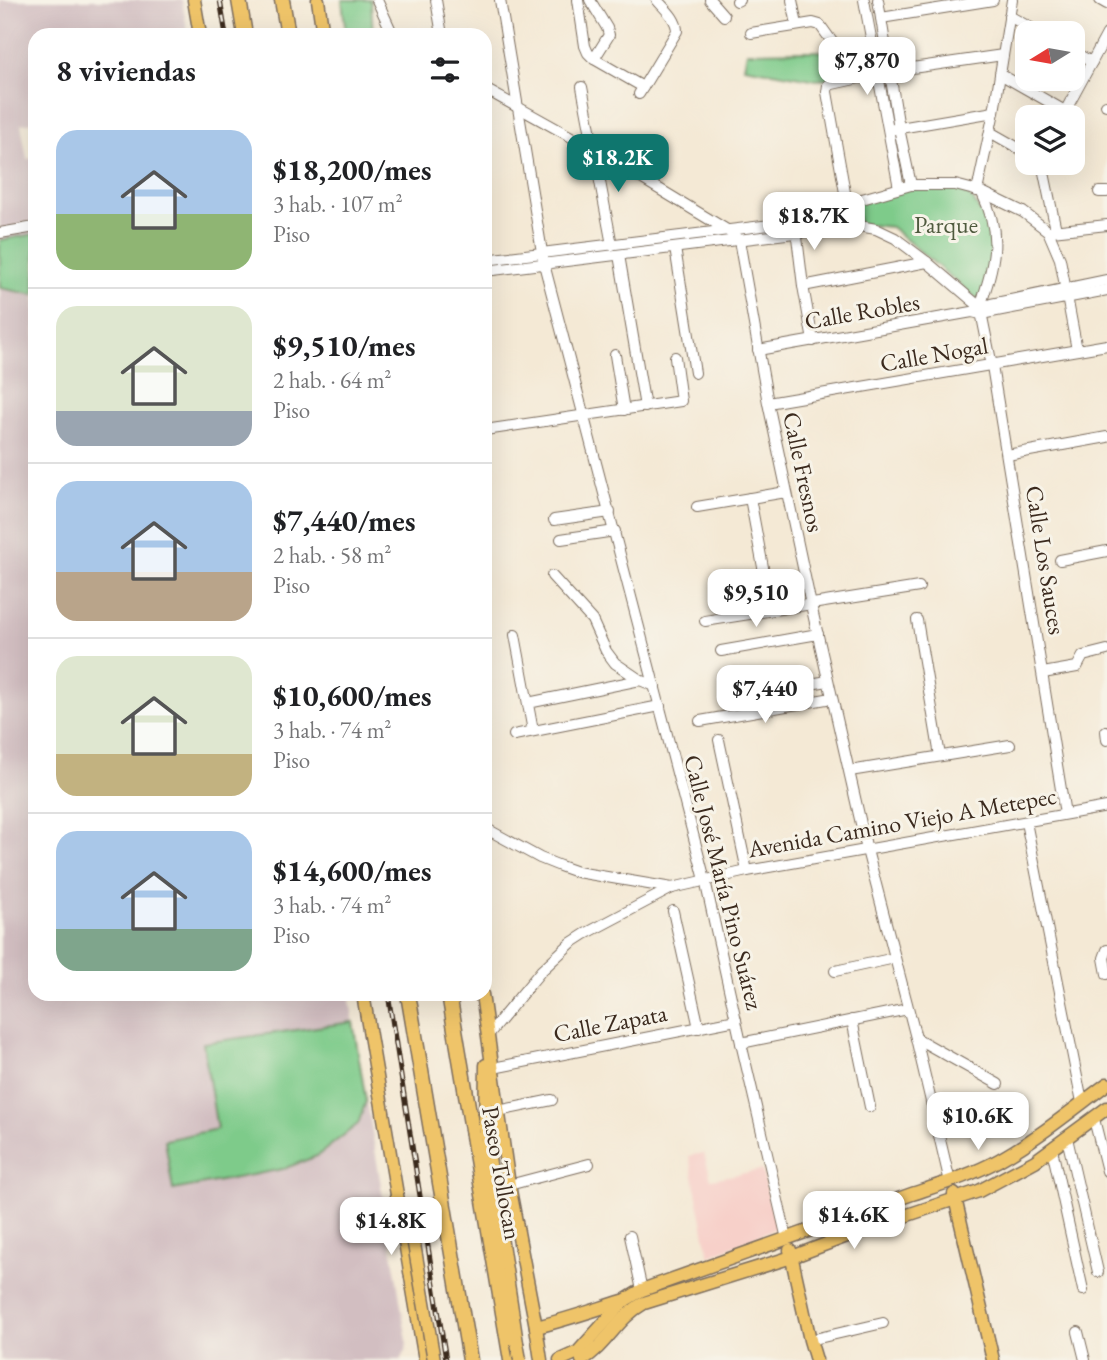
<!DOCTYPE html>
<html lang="es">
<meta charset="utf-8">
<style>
:root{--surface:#fff;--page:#f2f2f2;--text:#202124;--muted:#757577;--line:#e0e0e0;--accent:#0f766e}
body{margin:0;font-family:"EB Garamond",serif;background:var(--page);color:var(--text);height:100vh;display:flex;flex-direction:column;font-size:26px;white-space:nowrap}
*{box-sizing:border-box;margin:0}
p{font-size:23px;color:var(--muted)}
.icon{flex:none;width:38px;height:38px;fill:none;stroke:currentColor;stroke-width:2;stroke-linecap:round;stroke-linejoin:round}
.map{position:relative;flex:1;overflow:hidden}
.side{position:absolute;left:28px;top:28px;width:464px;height:973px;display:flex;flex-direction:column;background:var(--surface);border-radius:21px;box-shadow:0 7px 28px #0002}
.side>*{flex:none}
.needle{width:46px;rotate:259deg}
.fabs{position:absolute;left:1015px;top:21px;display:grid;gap:14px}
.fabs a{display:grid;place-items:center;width:70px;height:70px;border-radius:14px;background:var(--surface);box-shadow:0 7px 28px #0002;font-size:35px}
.price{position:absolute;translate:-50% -60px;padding:0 16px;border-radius:14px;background:#fff;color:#222;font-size:23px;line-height:46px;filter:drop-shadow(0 2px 4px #0008)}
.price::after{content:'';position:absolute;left:50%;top:42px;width:21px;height:16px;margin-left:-10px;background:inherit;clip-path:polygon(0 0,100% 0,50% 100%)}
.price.on{background:var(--accent);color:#fff}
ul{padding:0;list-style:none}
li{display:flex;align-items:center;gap:21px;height:175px;padding:0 28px}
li+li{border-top:2px solid var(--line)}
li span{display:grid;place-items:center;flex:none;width:196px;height:140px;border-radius:21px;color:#555}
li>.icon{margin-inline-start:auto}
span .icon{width:84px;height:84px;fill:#fffc;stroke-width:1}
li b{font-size:30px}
h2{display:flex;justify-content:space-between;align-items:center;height:84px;padding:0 28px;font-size:30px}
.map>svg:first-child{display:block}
.built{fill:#f7d0c9}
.industrial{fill:#d2bec1}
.green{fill:#7ecb8a;stroke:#5c7a54;stroke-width:2}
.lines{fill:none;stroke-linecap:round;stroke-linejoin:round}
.minor-casing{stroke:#7c6d5e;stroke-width:12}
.major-casing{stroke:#7c6d5e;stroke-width:15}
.highway-casing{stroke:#7c6d5e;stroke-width:17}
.minor{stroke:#fff;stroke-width:10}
.major{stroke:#efc469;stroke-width:12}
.highway{stroke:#efc469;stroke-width:14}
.rail-casing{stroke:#3b2a1e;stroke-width:5}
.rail{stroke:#f7f3e8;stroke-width:2.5;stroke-dasharray:8;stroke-linecap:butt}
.major-bridge-casing{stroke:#7c6d5e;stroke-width:15;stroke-linecap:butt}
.major-bridge{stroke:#efc469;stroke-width:12}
.labels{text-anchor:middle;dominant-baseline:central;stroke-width:6;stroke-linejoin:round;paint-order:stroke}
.park-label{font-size:24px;fill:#4f5a3e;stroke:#f7f3e8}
.street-label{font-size:24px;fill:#3b2a1e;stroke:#f7f3e8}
</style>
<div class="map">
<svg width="1107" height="1360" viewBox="0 0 1107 1360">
<rect width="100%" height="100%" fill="#f7f3e8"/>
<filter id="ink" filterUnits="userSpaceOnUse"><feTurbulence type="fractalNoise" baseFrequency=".0143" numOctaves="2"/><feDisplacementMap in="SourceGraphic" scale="14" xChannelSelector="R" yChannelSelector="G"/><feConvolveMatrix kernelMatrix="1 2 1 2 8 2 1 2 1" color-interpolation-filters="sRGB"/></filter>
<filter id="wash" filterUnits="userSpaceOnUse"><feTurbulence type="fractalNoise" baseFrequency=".00686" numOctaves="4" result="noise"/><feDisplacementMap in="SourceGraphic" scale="28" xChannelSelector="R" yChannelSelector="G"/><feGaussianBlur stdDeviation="1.57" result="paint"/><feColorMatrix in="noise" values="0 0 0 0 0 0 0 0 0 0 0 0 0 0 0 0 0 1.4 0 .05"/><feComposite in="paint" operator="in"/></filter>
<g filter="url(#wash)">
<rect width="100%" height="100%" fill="#f4e9d5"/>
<!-- built -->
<polygon class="built" points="704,1153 711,1179 762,1170 776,1228 709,1256 689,1156"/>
<!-- industrial -->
<polygon class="industrial" points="0,0 182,0 188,35 35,35 35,122 21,124 27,159 35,158 35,994 349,994 407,1341 406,1351 401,1360 0,1360"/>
<!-- green -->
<g class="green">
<polygon points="342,0 371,0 373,35 346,35"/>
<polygon points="806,51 852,52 856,74 817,80 744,67 747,52"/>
<polygon points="912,186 960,187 974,201 996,238 983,304 891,227 859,224 855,202"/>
<polygon points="35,234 35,295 0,288 0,240"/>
<polygon points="353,1022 366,1101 358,1124 317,1156 283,1169 173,1190 165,1140 217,1129 203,1043"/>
</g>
</g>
<g filter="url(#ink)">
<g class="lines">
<defs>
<g id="minor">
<polyline points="377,0 393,35"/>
<polyline points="436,0 442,35"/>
<polyline points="500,0 544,264 705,880 741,1043 787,1239"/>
<polyline points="578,0 585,46 588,53 594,59 643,87"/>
<polyline points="590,0 607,28 609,35 594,59"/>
<polyline points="710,0 724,16"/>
<polyline points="792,0 797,25"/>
<polyline points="864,0 899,188"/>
<polyline points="878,0 899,128 911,185"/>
<polyline points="1100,0 1107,4"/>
<polyline points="737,1 739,0"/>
<polyline points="1009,16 1040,33"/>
<polyline points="881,18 993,0"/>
<polyline points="751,33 813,23 820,25 833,43 862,51 864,55 867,75"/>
<polyline points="1073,52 1092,62"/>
<polyline points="1000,74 1065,111"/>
<polyline points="582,87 612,245"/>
<polyline points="485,89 593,149 727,230 739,240 768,403 811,605 867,850 916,1038 950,1182"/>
<path d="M639,94L677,31C677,19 665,9 657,0"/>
<polyline points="1106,105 1107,105"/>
<polyline points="1062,117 1107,34"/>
<polyline points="894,129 994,112"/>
<polyline points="990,132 1027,153"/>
<polyline points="1042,163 1056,230"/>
<polyline points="977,191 994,112 1012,0"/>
<polyline points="1099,192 1107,192"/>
<polyline points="847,204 827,92 828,85 891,71 1003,55"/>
<polyline points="796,229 803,286 813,341"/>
<polyline points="1052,231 1107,225"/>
<polyline points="0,233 35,227"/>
<polyline points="675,248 695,373"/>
<polyline points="619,255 645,407"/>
<polyline points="485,260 794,222 820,217 855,201 911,185 955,185 982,192 1023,212 1048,231 1060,259 1077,350"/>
<polyline points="485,271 827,229 859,226 876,229 895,238 927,262 980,307 992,366 1065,814"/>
<polyline points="803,286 927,262"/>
<path d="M980,307C994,264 1003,236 982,193"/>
<polyline points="976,310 980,307 991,304 1107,280"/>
<polyline points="758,350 972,312 981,314 1107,290"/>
<polyline points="615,355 624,410"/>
<polyline points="768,403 1107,345"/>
<polyline points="485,430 681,401 675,357"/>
<polyline points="1007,455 1107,437"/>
<polyline points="750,498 765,578"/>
<polyline points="697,507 786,492"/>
<polyline points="554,520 610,512"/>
<polyline points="561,539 615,531"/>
<polyline points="1060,560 1107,551"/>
<polyline points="552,576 592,620 606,651 615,663 640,680 655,686"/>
<polyline points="917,620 940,756"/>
<polyline points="705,621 919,587"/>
<polyline points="515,635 533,731"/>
<polyline points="721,651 818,634"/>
<polyline points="1043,673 1077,667 1083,656 1107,650"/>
<polyline points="726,698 828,681"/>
<polyline points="528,703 640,680"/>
<polyline points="700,721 832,698"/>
<polyline points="1106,731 1107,740"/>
<polyline points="514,735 660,706"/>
<polyline points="719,740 747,871"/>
<polyline points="850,771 1010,745"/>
<polyline points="1026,822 1082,1102"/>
<polyline points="485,828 540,858 560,866 577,872 672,888 747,871 1107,807"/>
<polyline points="673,911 699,1028"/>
<polyline points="1107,950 1104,958 1107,974"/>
<polyline points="835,971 895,958"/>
<polyline points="852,1020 870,1107"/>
<polyline points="488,1035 541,971 571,943 585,934 672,888"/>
<polyline points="916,1038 998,1084"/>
<polyline points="741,1043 908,1009"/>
<polyline points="493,1068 736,1020"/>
<polyline points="498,1111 552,1100"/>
<polyline points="1094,1119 1107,1171"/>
<polyline points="1067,1138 1098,1272"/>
<polyline points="1052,1149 1083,1290"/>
<polyline points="509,1185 589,1164"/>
<polyline points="630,1236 642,1290"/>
<polyline points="1078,1332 1085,1360"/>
<polyline points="810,1340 883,1323"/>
</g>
<g id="major">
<polyline points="194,0 200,35"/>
<polyline points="318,0 323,35"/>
<polyline points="363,994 425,1360"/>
<polyline points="482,994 509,1185 536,1327 541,1360"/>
<polyline points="486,1065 485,1127 487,1144 517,1343"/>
<polyline points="954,1194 993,1360"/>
<polyline points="790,1250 810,1340 816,1360"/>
<path d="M536,1327C566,1320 594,1310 623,1301"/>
<path d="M560,1360L578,1352L624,1301L642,1290L912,1194C942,1184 972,1175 999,1160C1037,1139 1072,1110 1107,1084"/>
<path d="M582,1360C607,1345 617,1318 644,1303L792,1257L863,1230L979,1191L1035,1161L1107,1108"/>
</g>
<g id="highway">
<polyline points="239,0 245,35"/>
<polyline points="282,0 288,35"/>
<polyline points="408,994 470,1360"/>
<polyline points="449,994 511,1360"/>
</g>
</defs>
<!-- minor casing -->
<use href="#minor" class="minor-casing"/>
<!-- major casing -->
<use href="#major" class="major-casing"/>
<!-- highway casing -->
<use href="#highway" class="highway-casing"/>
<!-- minor -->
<use href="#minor" class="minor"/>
<!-- major -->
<use href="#major" class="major"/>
<!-- highway -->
<use href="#highway" class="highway"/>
<defs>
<g id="rail">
<polyline points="220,0 226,35"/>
<polyline points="388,994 446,1360"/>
</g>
</defs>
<!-- rail casing -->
<use href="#rail" class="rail-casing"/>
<!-- rail -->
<use href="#rail" class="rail"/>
<defs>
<g id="major-bridge">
<polyline points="410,1221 434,1360"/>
<polyline points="517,1343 520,1360"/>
</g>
</defs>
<!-- major-bridge casing -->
<use href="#major-bridge" class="major-bridge-casing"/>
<!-- major-bridge -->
<use href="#major-bridge" class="major-bridge"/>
</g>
</g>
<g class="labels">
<!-- park labels -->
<g class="park-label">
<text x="946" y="224">Parque</text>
</g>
<!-- street labels -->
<g class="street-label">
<text transform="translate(862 311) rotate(-10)">Calle Robles</text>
<text transform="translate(934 354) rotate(-10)">Calle Nogal</text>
<text transform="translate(804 472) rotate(78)">Calle Fresnos</text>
<text transform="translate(1046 560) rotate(81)">Calle Los Sauces</text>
<text transform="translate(902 822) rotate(-10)">Avenida Camino Viejo A Metepec</text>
<text transform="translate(724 882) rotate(76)">Calle José María Pino Suárez</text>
<text transform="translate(610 1023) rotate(-11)">Calle Zapata</text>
<text transform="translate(502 1173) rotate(80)">Paseo Tollocan</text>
</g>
</g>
</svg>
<div class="fabs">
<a><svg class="needle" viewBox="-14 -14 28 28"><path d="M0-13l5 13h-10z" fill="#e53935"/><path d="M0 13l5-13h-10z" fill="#757577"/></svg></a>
<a><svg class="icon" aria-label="layers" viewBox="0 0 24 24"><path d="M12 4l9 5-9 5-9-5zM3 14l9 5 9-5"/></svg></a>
</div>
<b class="price" style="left:867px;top:97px">$7,870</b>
<b class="price on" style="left:618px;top:194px">$18.2K</b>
<b class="price" style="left:814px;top:252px">$18.7K</b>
<b class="price" style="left:756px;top:629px">$9,510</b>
<b class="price" style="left:765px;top:725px">$7,440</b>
<b class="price" style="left:978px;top:1152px">$10.6K</b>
<b class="price" style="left:854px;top:1251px">$14.6K</b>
<b class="price" style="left:391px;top:1257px">$14.8K</b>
<section class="side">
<h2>8 viviendas<svg class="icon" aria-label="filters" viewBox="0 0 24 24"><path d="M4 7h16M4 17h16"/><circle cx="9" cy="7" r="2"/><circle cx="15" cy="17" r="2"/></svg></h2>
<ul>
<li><span style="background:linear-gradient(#a9c7e8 60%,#8fb573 0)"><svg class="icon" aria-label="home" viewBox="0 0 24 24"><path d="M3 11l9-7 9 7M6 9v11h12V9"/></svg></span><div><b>$18,200/mes</b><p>3 hab. · 107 m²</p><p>Piso</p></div></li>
<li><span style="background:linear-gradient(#dfe7d0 75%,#9aa5b1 0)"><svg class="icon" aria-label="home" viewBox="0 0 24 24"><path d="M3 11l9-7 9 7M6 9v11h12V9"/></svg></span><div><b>$9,510/mes</b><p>2 hab. · 64 m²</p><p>Piso</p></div></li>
<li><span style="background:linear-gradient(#a9c7e8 65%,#b9a48a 0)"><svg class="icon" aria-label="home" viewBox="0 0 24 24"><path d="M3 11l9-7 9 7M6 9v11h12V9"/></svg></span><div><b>$7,440/mes</b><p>2 hab. · 58 m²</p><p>Piso</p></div></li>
<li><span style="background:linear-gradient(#dfe7d0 70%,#c2b280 0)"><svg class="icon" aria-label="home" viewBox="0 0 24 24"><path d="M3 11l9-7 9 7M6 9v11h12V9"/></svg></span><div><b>$10,600/mes</b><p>3 hab. · 74 m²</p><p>Piso</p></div></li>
<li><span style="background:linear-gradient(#a9c7e8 70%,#7fa58c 0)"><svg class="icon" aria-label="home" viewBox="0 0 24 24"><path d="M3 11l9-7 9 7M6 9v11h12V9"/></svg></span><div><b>$14,600/mes</b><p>3 hab. · 74 m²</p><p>Piso</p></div></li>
</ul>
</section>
</div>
